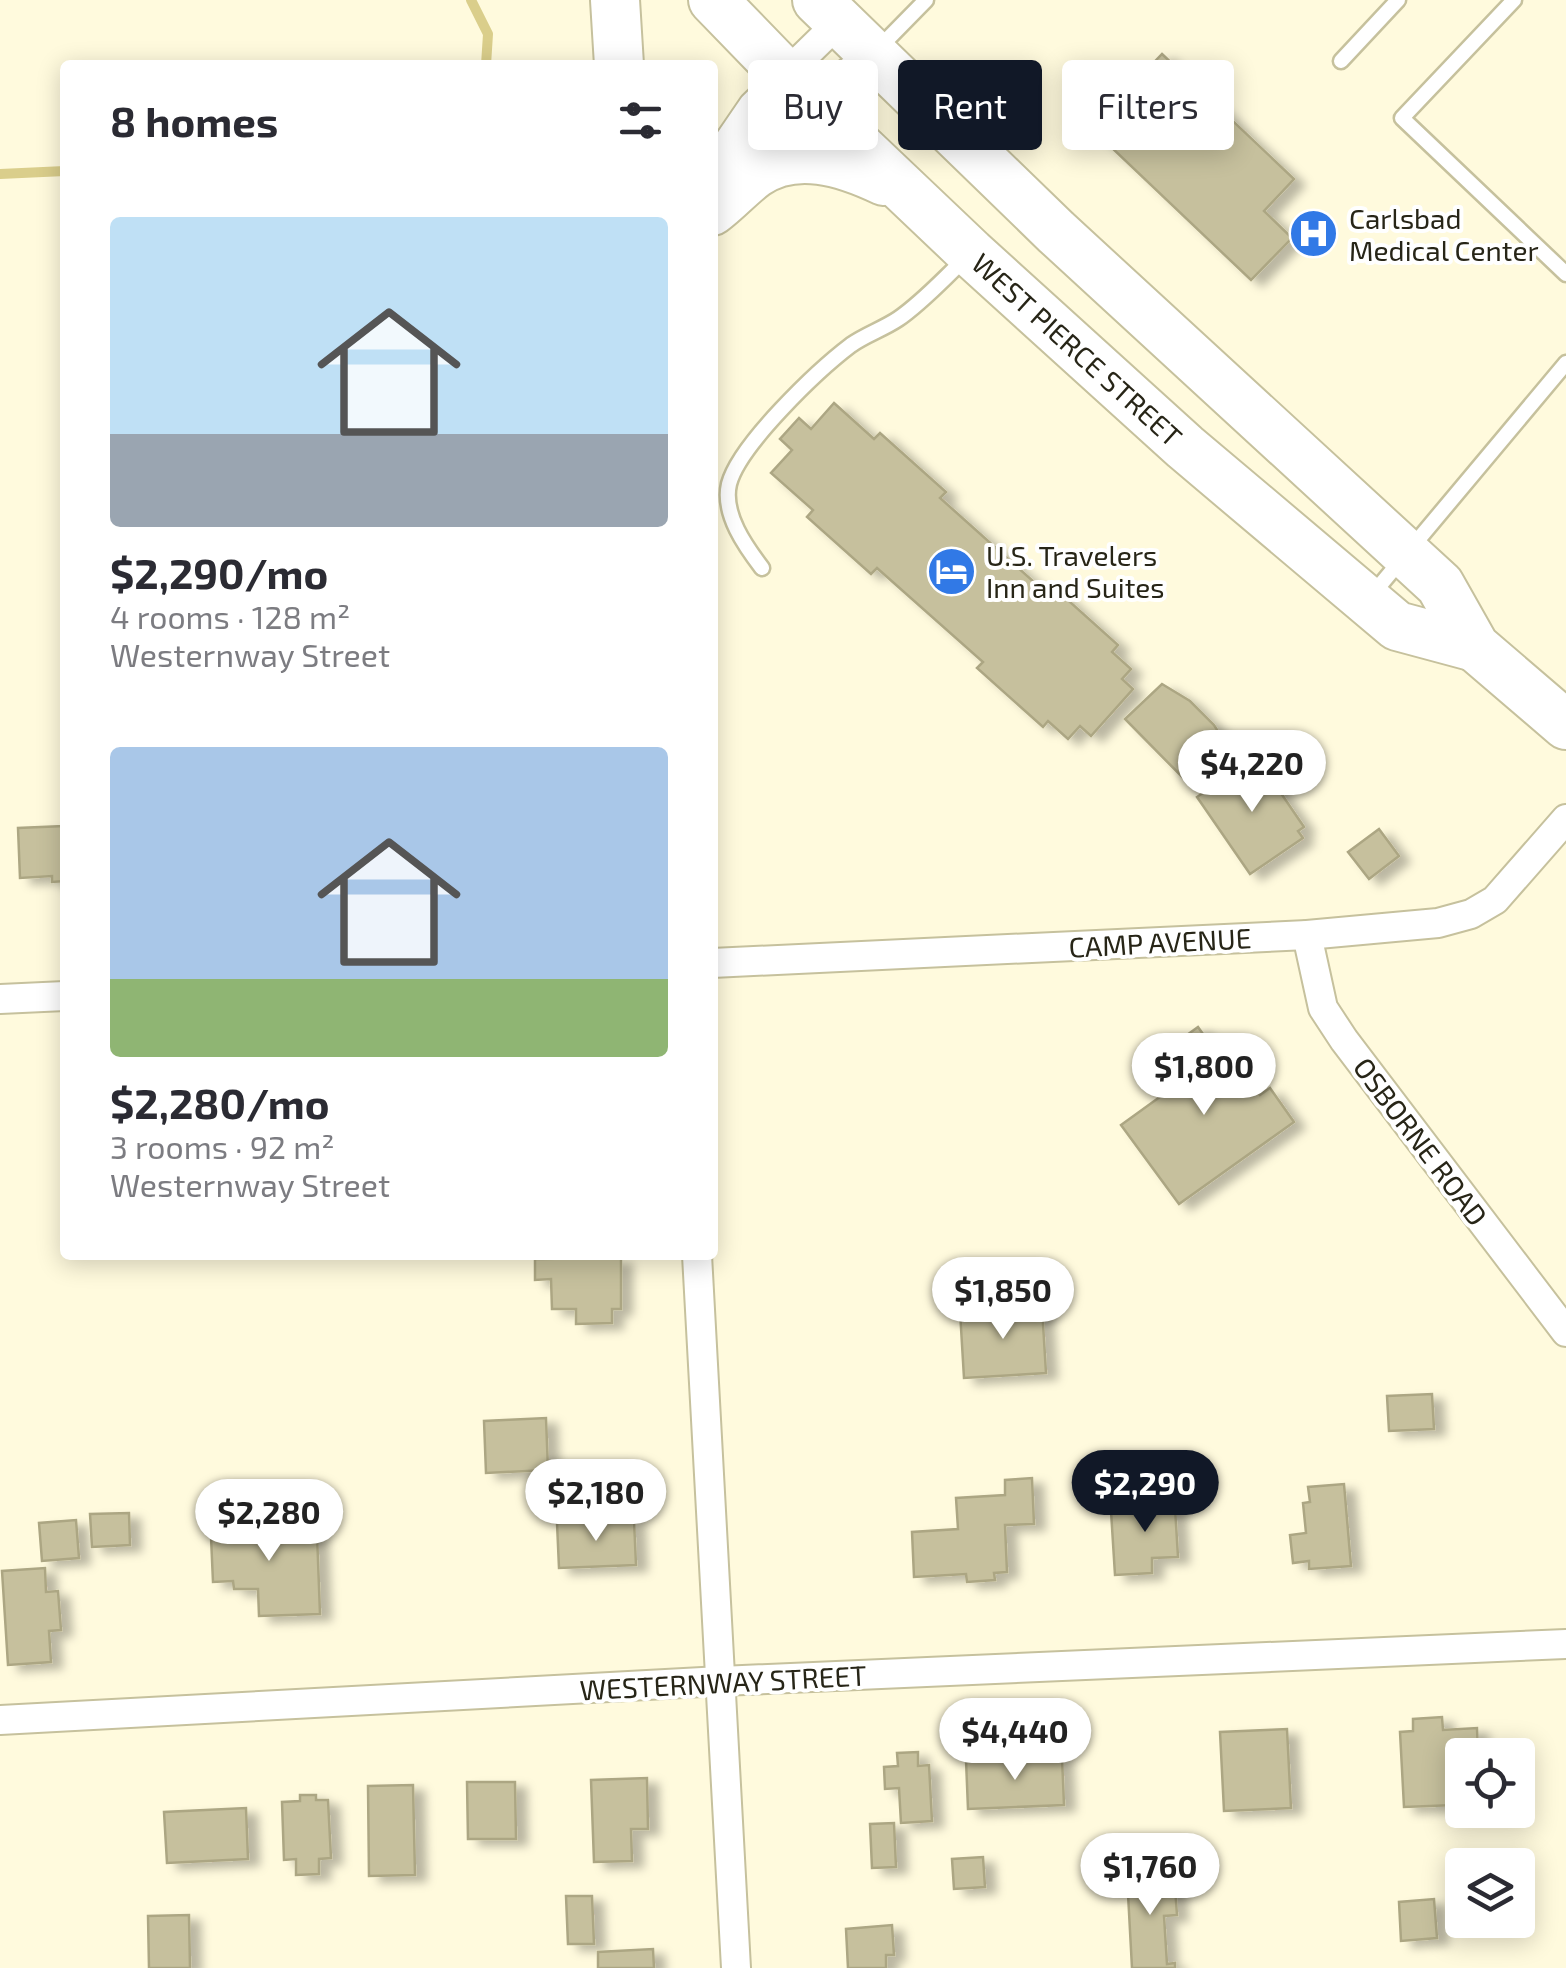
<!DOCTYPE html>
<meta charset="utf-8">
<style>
:root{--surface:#fff;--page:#f2f2f3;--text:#2b2b33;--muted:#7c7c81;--accent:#111827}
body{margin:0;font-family:"Exo 2",sans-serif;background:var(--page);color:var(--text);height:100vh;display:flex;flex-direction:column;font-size:38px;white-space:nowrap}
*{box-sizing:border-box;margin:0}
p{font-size:32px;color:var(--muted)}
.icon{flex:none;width:55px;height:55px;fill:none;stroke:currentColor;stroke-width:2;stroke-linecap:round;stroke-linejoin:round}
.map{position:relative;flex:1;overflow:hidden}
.drawer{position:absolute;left:60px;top:60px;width:658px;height:1200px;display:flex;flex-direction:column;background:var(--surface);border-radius:10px;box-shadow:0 5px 25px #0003}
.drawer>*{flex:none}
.top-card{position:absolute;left:748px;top:60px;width:668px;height:90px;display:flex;gap:20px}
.controls{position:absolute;left:1445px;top:1738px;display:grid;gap:20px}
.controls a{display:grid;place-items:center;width:90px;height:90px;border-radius:10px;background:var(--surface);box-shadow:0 5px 25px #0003;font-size:50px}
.price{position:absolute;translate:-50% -85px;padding:0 22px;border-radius:35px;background:#fff;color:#222;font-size:32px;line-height:65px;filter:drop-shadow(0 2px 5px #0008)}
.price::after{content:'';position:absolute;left:50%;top:60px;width:30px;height:22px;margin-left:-15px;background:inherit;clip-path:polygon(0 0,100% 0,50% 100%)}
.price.selected{background:var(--accent);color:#fff}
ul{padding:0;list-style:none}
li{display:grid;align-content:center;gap:20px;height:530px;padding:0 50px}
li span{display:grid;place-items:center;height:310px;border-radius:10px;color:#555}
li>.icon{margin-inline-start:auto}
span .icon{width:180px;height:180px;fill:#fffc;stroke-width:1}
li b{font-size:42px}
h2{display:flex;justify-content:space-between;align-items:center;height:120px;padding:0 50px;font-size:42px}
.tag{padding:0 35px;border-radius:10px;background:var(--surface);box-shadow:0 5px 25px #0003;font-size:35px;line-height:90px}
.tag.selected{background:var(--accent);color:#fff}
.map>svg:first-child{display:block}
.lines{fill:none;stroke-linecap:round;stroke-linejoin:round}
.stream{stroke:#dace8b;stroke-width:10}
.building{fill:#c6c09d;stroke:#aca683;stroke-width:2.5;filter:url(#shadow)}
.service-casing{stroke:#c6c19d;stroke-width:19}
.minor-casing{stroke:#c6c19d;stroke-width:32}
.trunk-casing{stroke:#c6c19d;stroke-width:52}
.service{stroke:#fff;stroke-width:14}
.minor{stroke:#fff;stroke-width:28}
.trunk{stroke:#fff;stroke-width:48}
.labels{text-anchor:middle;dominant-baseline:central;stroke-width:8;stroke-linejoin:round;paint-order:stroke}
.poi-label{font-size:28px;fill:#272517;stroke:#fff;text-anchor:start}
.street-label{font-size:28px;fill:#272517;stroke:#fff}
</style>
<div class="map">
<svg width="1566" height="1968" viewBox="0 0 1566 1968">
<defs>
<filter id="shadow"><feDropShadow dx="11" dy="6" stdDeviation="5" flood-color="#0004"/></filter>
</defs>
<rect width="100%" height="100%" fill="#fffadd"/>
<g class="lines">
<!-- stream -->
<g class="stream">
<polyline points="471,0 488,34 486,65"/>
<polyline points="0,174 65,171"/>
</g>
</g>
<!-- building -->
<g class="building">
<polygon points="1162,54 1294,179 1264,211 1292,238 1251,280 1091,128"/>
<polygon points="834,403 874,439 880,433 946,492 940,498 1044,591 1050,584 1118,645 1112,652 1131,669 1122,679 1133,689 1091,736 1080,726 1068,739 1048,721 1043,727 977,668 983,662 877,568 871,574 807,517 813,510 771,473 792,450 780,439 799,418 811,429"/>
<polygon points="1162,684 1190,701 1214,725 1229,749 1192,787 1125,719"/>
<polygon points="1249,761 1253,765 1259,761 1304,827 1298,831 1303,838 1250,874 1197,797"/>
<polygon points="64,815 65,815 65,881 52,882 52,876 20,878 18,828 64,826"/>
<polygon points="1379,829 1399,856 1369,879 1348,852"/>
<polygon points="1198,1027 1218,1055 1227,1049 1260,1095 1270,1088 1294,1122 1179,1204 1121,1125 1182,1081 1162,1053"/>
<polygon points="621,1258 621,1309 612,1309 612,1323 576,1324 576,1309 552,1309 551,1279 535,1280 535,1259"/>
<polygon points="1042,1307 1046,1373 964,1378 960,1311"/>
<polygon points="1432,1394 1434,1429 1389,1431 1387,1396"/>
<polygon points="546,1418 548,1470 486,1473 484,1421"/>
<polygon points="1032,1478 1034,1524 1005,1525 1007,1572 994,1573 995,1580 967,1582 966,1574 914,1577 912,1532 958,1529 956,1498 1005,1495 1005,1480"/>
<polygon points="1344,1484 1351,1566 1309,1569 1309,1561 1293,1563 1290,1535 1306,1533 1303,1503 1310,1502 1308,1487"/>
<polygon points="1174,1491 1178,1557 1152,1558 1152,1573 1115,1575 1111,1511 1149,1510 1148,1493"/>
<polygon points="236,1499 262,1499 263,1535 317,1534 320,1614 259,1616 258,1589 234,1589 233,1581 213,1582 211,1537 237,1536"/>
<polygon points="129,1513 130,1545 92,1547 90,1514"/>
<polygon points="76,1520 79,1558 42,1561 39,1523"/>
<polygon points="634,1520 636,1565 559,1568 557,1523"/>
<polygon points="45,1568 46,1592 58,1591 61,1630 49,1631 51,1662 8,1665 2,1571"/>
<polygon points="1442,1717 1443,1730 1477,1728 1478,1755 1462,1755 1461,1795 1455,1795 1455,1805 1404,1807 1400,1732 1413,1731 1413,1719"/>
<polygon points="1287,1729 1291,1808 1224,1811 1220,1732"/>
<polygon points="918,1752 918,1766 929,1765 932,1821 901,1823 899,1788 885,1789 884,1767 898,1766 897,1753"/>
<polygon points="1062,1757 1064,1805 968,1809 966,1760"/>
<polygon points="647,1778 648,1829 631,1829 632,1861 594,1862 591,1780"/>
<polygon points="467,1782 515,1782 516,1839 468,1839"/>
<polygon points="413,1785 415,1875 369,1876 368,1786"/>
<polygon points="300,1795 316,1795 316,1800 328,1800 331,1858 319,1859 319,1874 296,1875 296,1859 284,1860 282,1802 300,1801"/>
<polygon points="246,1808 248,1859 167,1863 164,1812"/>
<polygon points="894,1823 896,1867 872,1868 870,1824"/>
<polygon points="983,1857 985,1887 954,1889 952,1859"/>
<polygon points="1174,1873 1177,1915 1164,1916 1167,1964 1175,1963 1175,1968 1132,1968 1127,1875"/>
<polygon points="566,1896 592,1896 594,1944 568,1944"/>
<polygon points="1434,1899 1437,1938 1401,1941 1399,1902"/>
<polygon points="189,1915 190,1968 149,1968 148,1916"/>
<polygon points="892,1925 894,1955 886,1955 886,1968 848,1968 846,1929"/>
<polygon points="653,1949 654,1968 598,1968 598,1952"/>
</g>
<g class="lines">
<defs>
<g id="service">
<polyline points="1514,0 1402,118 1566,274"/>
<polyline points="876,51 926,0"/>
<polyline points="1341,61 1398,0"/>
<path d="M762,568C746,547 722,514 729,484C739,445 818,370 851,345C865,335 883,329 898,319C923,302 945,277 967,257"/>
<polyline points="1371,596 1566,363"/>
</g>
<g id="minor">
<polyline points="712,166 753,106 839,22"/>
<polyline points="730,174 785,119 872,55"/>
<polyline points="1307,935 1323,1008 1344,1040 1566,1332"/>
<polyline points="712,963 1307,935 1438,923 1471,914 1495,900 1566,819"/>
<polyline points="0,999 65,996"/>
<polyline points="697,1255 736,1968"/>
<polyline points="0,1720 721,1681 1566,1644"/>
</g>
<g id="trunk">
<polyline points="615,0 619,65"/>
<path id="s1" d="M713,0L810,100L971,253L1185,447L1397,626L1475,647"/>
<polyline points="817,0 1056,232 1440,585 1475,647 1566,725"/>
<path d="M712,211C727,200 740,185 755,174C795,146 844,162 884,181"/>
</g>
</defs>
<!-- service casing -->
<use href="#service" class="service-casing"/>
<!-- minor casing -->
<use href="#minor" class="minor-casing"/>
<!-- trunk casing -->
<use href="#trunk" class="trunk-casing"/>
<!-- service -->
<use href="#service" class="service"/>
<!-- minor -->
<use href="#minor" class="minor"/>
<!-- trunk -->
<use href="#trunk" class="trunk"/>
</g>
<!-- icons -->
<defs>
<symbol id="hospital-disc" viewBox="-11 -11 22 22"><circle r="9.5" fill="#3179e6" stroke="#fff"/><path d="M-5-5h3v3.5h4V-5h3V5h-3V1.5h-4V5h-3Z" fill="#fff"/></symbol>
<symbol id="hotel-disc" viewBox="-11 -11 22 22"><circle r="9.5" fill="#3179e6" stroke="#fff"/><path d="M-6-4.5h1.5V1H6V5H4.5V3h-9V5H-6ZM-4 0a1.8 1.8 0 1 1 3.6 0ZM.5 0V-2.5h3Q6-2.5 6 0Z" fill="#fff"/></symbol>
</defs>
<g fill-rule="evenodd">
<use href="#hospital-disc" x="1286" y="206" width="55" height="55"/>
<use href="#hotel-disc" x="924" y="544" width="55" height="55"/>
</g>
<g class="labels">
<!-- poi labels -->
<g class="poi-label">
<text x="1349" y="218">Carlsbad<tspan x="1349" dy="32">Medical Center</tspan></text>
<text x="986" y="555">U.S. Travelers<tspan x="986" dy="32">Inn and Suites</tspan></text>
</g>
<!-- street labels -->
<g class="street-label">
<text stroke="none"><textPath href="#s1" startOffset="505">WEST PIERCE STREET</textPath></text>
<text transform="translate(1160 942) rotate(-3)">CAMP AVENUE</text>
<text transform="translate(1421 1141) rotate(53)">OSBORNE ROAD</text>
<text transform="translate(723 1682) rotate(-3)">WESTERNWAY STREET</text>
</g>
</g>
</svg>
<div class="controls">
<a><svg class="icon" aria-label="locate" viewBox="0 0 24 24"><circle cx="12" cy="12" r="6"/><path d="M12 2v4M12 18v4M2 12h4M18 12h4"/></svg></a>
<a><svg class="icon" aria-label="layers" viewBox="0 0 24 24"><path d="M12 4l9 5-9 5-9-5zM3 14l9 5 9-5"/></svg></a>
</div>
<b class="price" style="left:1252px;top:815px">$4,220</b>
<b class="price" style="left:1204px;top:1118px">$1,800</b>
<b class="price" style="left:1003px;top:1342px">$1,850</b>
<b class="price selected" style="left:1145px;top:1535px">$2,290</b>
<b class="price" style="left:596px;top:1544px">$2,180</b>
<b class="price" style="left:269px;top:1564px">$2,280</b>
<b class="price" style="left:1015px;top:1783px">$4,440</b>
<b class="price" style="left:1150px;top:1918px">$1,760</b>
<div class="top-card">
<a class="tag">Buy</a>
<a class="tag selected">Rent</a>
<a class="tag">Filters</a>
</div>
<section class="drawer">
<h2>8 homes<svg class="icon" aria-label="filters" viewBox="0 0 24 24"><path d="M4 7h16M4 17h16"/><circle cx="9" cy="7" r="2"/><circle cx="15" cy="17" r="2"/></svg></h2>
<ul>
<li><span style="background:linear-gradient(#bfe0f5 70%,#9aa5b1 0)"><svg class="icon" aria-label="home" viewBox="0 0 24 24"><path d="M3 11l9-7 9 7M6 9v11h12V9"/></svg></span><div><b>$2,290/mo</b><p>4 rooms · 128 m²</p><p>Westernway Street</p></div></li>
<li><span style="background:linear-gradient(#a9c7e8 75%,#8fb573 0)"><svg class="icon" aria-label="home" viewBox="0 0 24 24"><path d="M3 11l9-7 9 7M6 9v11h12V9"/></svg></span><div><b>$2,280/mo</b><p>3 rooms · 92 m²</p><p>Westernway Street</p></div></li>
</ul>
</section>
</div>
